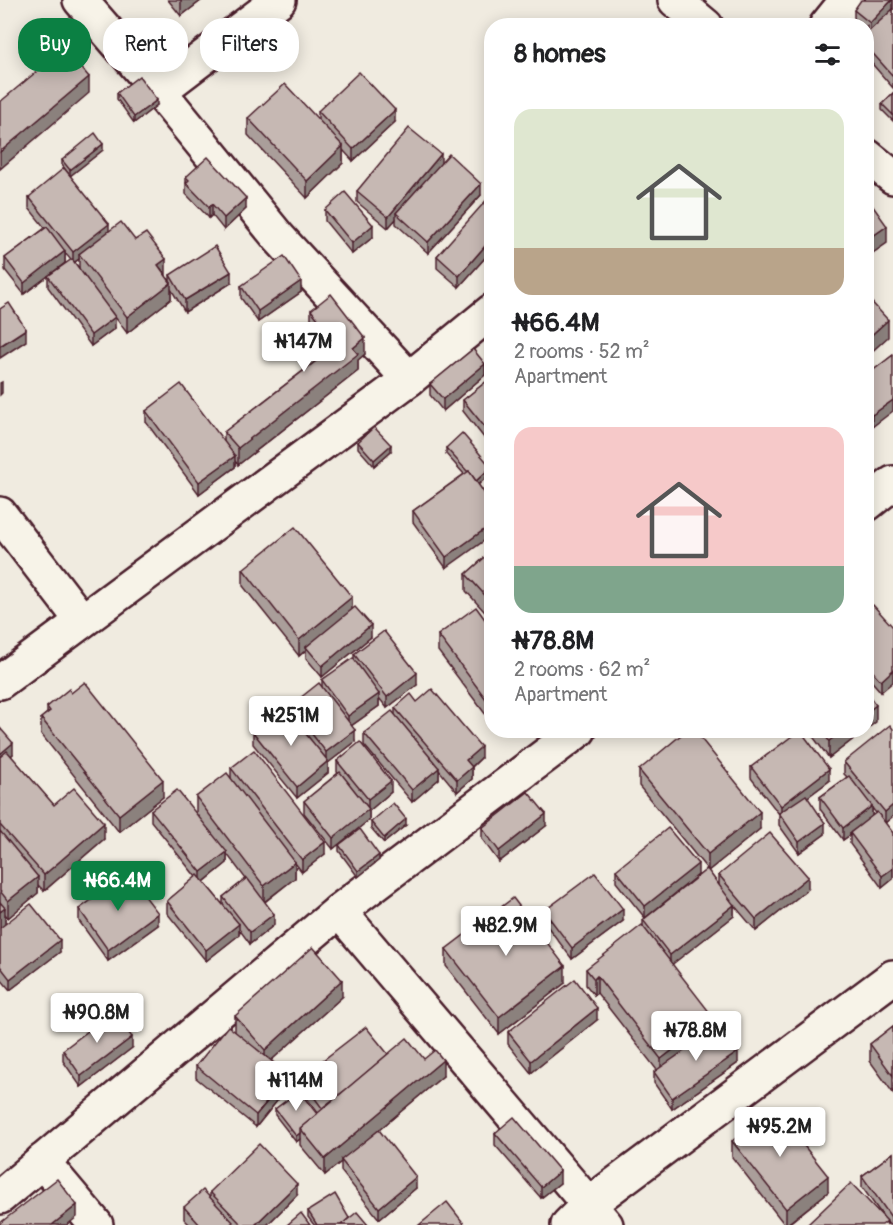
<!DOCTYPE html>
<meta charset="utf-8">
<style>
:root{--surface:#fff;--page:#f6f6f6;--text:#202124;--muted:#757577;--accent:#0b8043}
body{margin:0;font-family:Pangolin,sans-serif;background:var(--page);color:var(--text);height:100vh;display:flex;flex-direction:column;font-size:22px;white-space:nowrap}
*{box-sizing:border-box;margin:0}
p{font-size:20px;color:var(--muted)}
.icon{flex:none;width:33px;height:33px;fill:none;stroke:currentColor;stroke-width:2;stroke-linecap:round;stroke-linejoin:round}
.map{position:relative;flex:1;overflow:hidden}
.drawer{position:absolute;left:484px;top:18px;width:390px;height:720px;display:flex;flex-direction:column;background:var(--surface);border-radius:24px;box-shadow:0 3px 15px #0003}
.drawer>*{flex:none}
.guide{position:absolute;left:18px;top:18px;width:376px;height:54px;display:flex;gap:12px}
.price{position:absolute;translate:-50% -51px;padding:0 14px;border-radius:6px;background:#fff;color:#222;font-size:20px;line-height:39px;filter:drop-shadow(0 2px 3px #0008)}
.price::after{content:'';position:absolute;left:50%;top:36px;width:18px;height:14px;margin-left:-9px;background:inherit;clip-path:polygon(0 0,100% 0,50% 100%)}
.price.on{background:var(--accent);color:#fff}
ul{padding:0;list-style:none}
li{display:grid;align-content:center;gap:12px;height:318px;padding:0 30px}
li span{display:grid;place-items:center;height:186px;border-radius:18px;color:#555}
li>.icon{margin-inline-start:auto}
span .icon{width:108px;height:108px;fill:#fffc;stroke-width:1}
li b{font-size:26px}
h2{display:flex;justify-content:space-between;align-items:center;height:72px;padding:0 30px;font-size:26px}
.chip{padding:0 21px;border-radius:24px;background:var(--surface);box-shadow:0 3px 15px #0003;font-size:21px;line-height:54px}
.chip.on{background:var(--accent);color:#fff}
.map>svg:first-child{display:block}
.lines{fill:none;stroke-linecap:round;stroke-linejoin:round}
.minor-casing{stroke:#4a1f2b;stroke-width:38}
.minor{stroke:#f7f3e8;stroke-width:33}
.wall{fill:#aa9e9a;stroke:#4a1f2b;stroke-width:1.5;fill-rule:evenodd}
.shaded-wall{fill:#8b817d;stroke:#4a1f2b;stroke-width:1.5}
.building{fill:#c6b8b3;stroke:#4a1f2b;stroke-width:1.5}
</style>
<div class="map">
<svg width="893" height="1225" viewBox="0 0 893 1225">
<rect width="100%" height="100%" fill="#f0ebe0"/>
<filter id="ink" filterUnits="userSpaceOnUse"><feTurbulence type="fractalNoise" baseFrequency=".0167" numOctaves="2"/><feDisplacementMap in="SourceGraphic" scale="12" xChannelSelector="R" yChannelSelector="G"/><feConvolveMatrix kernelMatrix="1 2 1 2 8 2 1 2 1" color-interpolation-filters="sRGB"/></filter>
<g filter="url(#ink)">
<g class="lines">
<defs>
<g id="minor">
<polyline points="80,0 159,91 279,238 409,379"/>
<polyline points="675,0 706,26"/>
<polyline points="826,26 847,0"/>
<polyline points="159,91 279,0"/>
<polyline points="867,156 893,177"/>
<polyline points="867,504 893,483"/>
<polyline points="0,514 82,621"/>
<polyline points="0,682 409,379 492,311"/>
<polyline points="339,911 606,1225"/>
<polyline points="42,1161 96,1225"/>
<polyline points="0,1197 339,911 579,730"/>
<polyline points="568,1225 589,1204 893,977"/>
</g>
</defs>
<!-- minor casing -->
<use href="#minor" class="minor-casing"/>
<!-- minor -->
<use href="#minor" class="minor"/>
</g>
<!-- wall -->
<g class="wall">
<polygon points="168,0 202,0 181,16"/>
<polygon points="893,0 893,88 867,58 867,26 859,26 854,21 854,10"/>
<polygon points="239,39 274,51 254,65 239,45"/>
<polygon points="117,93 157,105 134,123 117,99"/>
<polygon points="893,93 893,121 882,110 882,104"/>
<polygon points="318,111 395,122 353,161 343,150 343,163 307,198 248,135 248,118 318,119"/>
<polygon points="103,150 70,176 62,165 62,160"/>
<polygon points="441,164 481,195 428,253 396,224 396,219 388,228 357,202 357,191"/>
<polygon points="186,177 246,209 224,230 212,215 209,218 186,194"/>
<path d="M29,197L109,231L135,240L170,281V275L231,283L185,312L171,289V299L127,333L109,309L115,328L91,346L48,287V276L71,260L65,253V263L24,294L5,270V258L45,228L29,208ZM79,259V269L75,262Z"/>
<polygon points="492,198 492,250 459,287 437,268 437,256"/>
<polygon points="325,210 373,237 352,254 325,221"/>
<polygon points="241,286 301,292 258,322 241,298"/>
<polygon points="311,310 365,354 358,360 358,371 238,465 235,461 235,467 199,494 146,422 146,411 224,442 224,432 330,350 311,326"/>
<polygon points="893,355 872,427 867,419 867,375"/>
<polygon points="485,375 443,411 430,395 430,384"/>
<polygon points="492,377 492,448 463,411 463,400"/>
<polygon points="358,442 391,451 374,466 358,448"/>
<polygon points="446,448 491,473 478,484 446,568 413,522 413,511 464,474 446,454"/>
<polygon points="492,551 492,620 466,591 466,574"/>
<polygon points="243,569 352,610 371,637 322,677 306,658 306,650 299,656 243,586"/>
<polygon points="867,611 893,627 881,692 867,676"/>
<polygon points="492,629 492,723 438,651 438,635"/>
<polygon points="354,654 417,685 387,708 379,698 379,706 351,726 355,742 328,763 328,773 297,798 253,744 253,732 290,715 290,706 322,688 322,680 354,659"/>
<polygon points="71,693 163,797 119,832 41,734 41,718 47,713 47,707"/>
<polygon points="417,702 481,758 472,767 472,779 457,792 439,770 439,779 412,802 364,745 364,733 395,714 395,708"/>
<polygon points="0,728 13,754 11,756 54,805 104,839 44,891 38,885 38,893 8,918 5,914 5,924 60,952 10,990 0,978"/>
<polygon points="808,730 865,730 829,758"/>
<polygon points="337,761 391,792 369,811 369,820 333,849 304,813 304,801 338,773 337,772"/>
<path d="M844,762L893,816L885,823L893,833V879L882,888L850,844V835L843,840L820,809V797L847,777L844,774ZM872,808L876,813L872,816Z"/>
<polygon points="751,767 829,781 807,797 825,834 799,853 779,825 779,814 751,778"/>
<path d="M231,768L325,854L302,872L295,863V878L265,902L274,925L250,944L239,929V935L206,961L167,913V901L196,877L151,821V810L196,813V797L231,778ZM227,854L246,879L223,897V905L204,882L227,863Z"/>
<polygon points="639,770 760,829 708,871 719,885 719,875 808,889 756,931 734,905 734,916 672,964 714,1030 738,1063 672,1109 654,1083 654,1072 657,1070 597,993 594,995 586,985 586,969 643,926 643,920 707,869 639,786"/>
<polygon points="371,822 406,825 384,843 371,828"/>
<polygon points="546,826 499,862 482,839 482,828"/>
<polygon points="339,845 379,860 358,877 339,851"/>
<polygon points="616,870 698,875 645,918 616,882"/>
<polygon points="79,909 158,925 108,961 79,921"/>
<polygon points="544,911 623,921 572,959 544,922"/>
<polygon points="446,949 565,983 499,1034 446,966"/>
<polygon points="342,997 271,1060 289,1086 256,1127 196,1078 196,1066 235,1032 235,1016"/>
<polygon points="597,1020 531,1073 508,1044 508,1032"/>
<polygon points="893,1026 893,1093 870,1061 870,1044"/>
<polygon points="132,1048 81,1087 63,1061 63,1050"/>
<polygon points="388,1054 424,1059 443,1076 379,1130 416,1188 379,1219 341,1171 341,1162 325,1175 300,1145 300,1139 296,1142 275,1115 275,1109 317,1114 318,1113 300,1089 300,1078"/>
<polygon points="495,1133 560,1183 541,1198 495,1145"/>
<polygon points="732,1141 828,1192 787,1225 785,1225 732,1157"/>
<polygon points="893,1153 893,1225 889,1225 887,1222 887,1225 882,1215 862,1187 862,1176"/>
<polygon points="210,1192 297,1195 267,1225 190,1225 184,1219 184,1207 210,1198"/>
<polygon points="308,1211 349,1218 368,1225 314,1225 308,1217"/>
</g>
<!-- shaded-wall -->
<g class="shaded-wall">
<polygon points="181,0 202,0 181,16"/>
<polygon points="892,0 893,0 893,10 870,34 870,23"/>
<polygon points="274,45 274,51 254,65 254,60"/>
<polygon points="89,77 89,93 0,169 0,152"/>
<polygon points="157,100 157,105 134,123 134,117"/>
<polygon points="395,110 395,122 353,161 353,149"/>
<polygon points="103,144 103,150 70,176 70,170"/>
<polygon points="343,146 343,163 307,198 307,181"/>
<polygon points="441,154 441,165 396,213 396,219 388,228 388,217"/>
<polygon points="481,184 481,195 428,253 428,242"/>
<polygon points="246,198 246,209 224,230 224,218"/>
<polygon points="212,204 212,215 209,218 209,207"/>
<polygon points="109,224 109,235 79,254 79,259 73,263 73,252"/>
<polygon points="373,225 373,237 352,254 352,243"/>
<polygon points="887,226 887,243 867,257 867,240"/>
<polygon points="492,238 492,250 459,287 459,276"/>
<polygon points="65,251 65,263 24,294 24,283"/>
<polygon points="166,259 166,275 158,265"/>
<polygon points="231,272 231,283 185,312 185,300"/>
<polygon points="301,281 301,292 258,322 258,311"/>
<polygon points="171,283 171,299 127,333 127,317"/>
<polygon points="115,317 115,328 91,346 91,335"/>
<polygon points="888,320 888,337 867,356 867,339"/>
<polygon points="26,329 26,341 0,358 0,346"/>
<polygon points="365,338 365,354 358,360 358,371 238,465 238,448"/>
<polygon points="485,364 485,375 443,411 443,399"/>
<polygon points="2,382 2,393 0,395 0,383"/>
<polygon points="893,400 893,411 872,427 872,415"/>
<polygon points="391,445 391,451 374,466 374,460"/>
<polygon points="235,456 235,467 199,494 199,482"/>
<polygon points="491,467 491,473 476,487 476,481"/>
<polygon points="492,524 492,535 446,568 446,557"/>
<polygon points="352,597 352,614 306,647 306,650 299,656 299,640"/>
<polygon points="371,625 371,637 322,677 322,666"/>
<polygon points="893,670 893,682 881,692 881,681"/>
<polygon points="417,673 417,685 387,708 387,697"/>
<polygon points="379,694 379,706 348,728 348,716"/>
<polygon points="876,705 876,722 867,729 867,712"/>
<polygon points="355,730 355,742 328,763 328,773 297,798 297,787 326,763 326,752"/>
<polygon points="843,730 865,730 829,758 829,741"/>
<polygon points="13,743 13,754 0,765 0,754"/>
<polygon points="481,747 481,758 466,772 466,760"/>
<polygon points="472,767 472,779 457,792 457,780"/>
<polygon points="439,768 439,779 412,802 412,790"/>
<polygon points="829,769 829,781 781,817 781,806"/>
<polygon points="163,780 163,797 119,832 119,815"/>
<polygon points="391,781 391,792 369,811 369,820 333,849 333,838 368,809 368,799"/>
<polygon points="893,805 893,816 885,823 885,812"/>
<polygon points="872,806 872,818 850,833 850,835 843,840 843,828"/>
<polygon points="760,812 760,829 708,871 708,854"/>
<polygon points="546,814 546,826 499,862 499,851"/>
<polygon points="406,819 406,825 384,843 384,838"/>
<polygon points="104,823 104,839 44,891 44,875"/>
<polygon points="825,823 825,834 799,853 799,842"/>
<polygon points="325,842 325,854 302,872 302,860"/>
<polygon points="227,852 227,863 201,884 201,872"/>
<polygon points="379,855 379,860 358,877 358,871"/>
<polygon points="295,862 295,878 264,902 264,886"/>
<polygon points="698,864 698,875 645,918 645,906"/>
<polygon points="893,868 893,879 882,888 882,876"/>
<polygon points="38,877 38,893 8,918 8,901"/>
<polygon points="808,877 808,889 756,931 756,919"/>
<polygon points="734,905 734,916 670,966 670,955"/>
<polygon points="5,908 5,925 0,929 0,912"/>
<polygon points="623,909 623,921 572,959 572,948"/>
<polygon points="158,913 158,925 108,961 108,950"/>
<polygon points="274,914 274,925 250,944 250,932"/>
<polygon points="239,924 239,935 206,961 206,950"/>
<polygon points="60,940 60,952 10,990 10,979"/>
<polygon points="565,966 565,983 499,1034 499,1017"/>
<polygon points="597,976 597,993 594,995 594,979"/>
<polygon points="342,980 342,997 265,1066 265,1050"/>
<polygon points="597,1008 597,1020 531,1073 531,1061"/>
<polygon points="714,1018 714,1035 661,1075 661,1059"/>
<polygon points="132,1037 132,1048 81,1087 81,1076"/>
<polygon points="738,1052 738,1063 672,1109 672,1098"/>
<polygon points="443,1060 443,1076 342,1161 341,1160 341,1162 325,1175 325,1159"/>
<polygon points="289,1075 289,1086 256,1127 256,1115"/>
<polygon points="300,1133 300,1139 296,1142 296,1136"/>
<polygon points="560,1171 560,1183 541,1198 541,1187"/>
<polygon points="828,1176 828,1192 786,1225 786,1209"/>
<polygon points="416,1177 416,1188 379,1219 379,1208"/>
<polygon points="297,1184 297,1195 267,1225 255,1225"/>
<polygon points="77,1205 77,1217 67,1225 52,1225"/>
<polygon points="893,1215 893,1225 891,1225 891,1217"/>
</g>
<!-- building -->
<g class="building">
<polygon points="861,0 892,0 870,23 854,10"/>
<polygon points="893,9 893,76 867,47 867,33"/>
<polygon points="260,25 274,45 254,60 239,39"/>
<polygon points="65,48 89,77 0,152 0,102"/>
<polygon points="359,72 395,110 353,149 318,111"/>
<polygon points="139,76 157,100 134,117 117,93"/>
<polygon points="285,84 343,146 307,181 248,118"/>
<polygon points="893,93 893,115 882,104"/>
<polygon points="409,128 441,154 388,217 357,191"/>
<polygon points="95,133 103,144 70,170 62,160"/>
<polygon points="449,154 481,184 428,242 396,213"/>
<polygon points="208,157 246,198 224,218 212,204 209,207 186,183 189,180 186,177"/>
<polygon points="64,168 109,224 73,252 29,197"/>
<polygon points="345,192 373,225 352,243 325,210"/>
<polygon points="490,196 492,198 492,238 459,276 437,256"/>
<polygon points="867,198 887,226 867,240"/>
<polygon points="121,222 135,240 146,233 166,259 158,265 171,283 127,317 79,254"/>
<polygon points="47,227 65,251 24,283 5,258"/>
<polygon points="215,246 231,272 185,300 170,275"/>
<polygon points="284,256 301,281 258,311 241,286"/>
<polygon points="72,259 115,317 91,335 48,276"/>
<polygon points="331,294 365,338 353,348 358,354 238,448 224,432 338,344 311,310"/>
<polygon points="867,297 888,320 867,339"/>
<polygon points="9,303 26,329 0,346 0,309"/>
<polygon points="473,349 485,364 443,399 430,384"/>
<polygon points="893,355 893,400 872,415 867,408 867,375"/>
<polygon points="492,377 492,436 463,400"/>
<polygon points="181,384 235,456 199,482 146,411"/>
<polygon points="374,427 391,445 374,460 358,442"/>
<polygon points="462,433 491,467 476,481 469,471 467,471 446,448"/>
<polygon points="469,471 492,504 492,524 446,557 413,511"/>
<polygon points="295,527 352,597 299,640 243,569"/>
<polygon points="492,551 492,603 466,574"/>
<polygon points="873,605 893,627 893,670 881,681 867,665 867,611"/>
<polygon points="355,607 371,625 322,666 306,647"/>
<polygon points="476,607 492,629 492,707 438,635"/>
<polygon points="384,631 417,673 387,697 354,654"/>
<polygon points="353,658 379,694 348,716 322,680"/>
<polygon points="85,682 163,780 119,815 41,718 50,711 47,707 69,689 71,693"/>
<polygon points="319,683 355,730 326,752 290,706"/>
<polygon points="432,689 481,747 466,760 472,767 457,780 395,708 411,694 417,702"/>
<polygon points="867,693 876,705 867,712"/>
<polygon points="284,707 328,761 297,787 253,732"/>
<polygon points="392,711 439,768 412,790 364,733"/>
<polygon points="890,725 893,729 893,805 885,812 844,762"/>
<polygon points="0,728 13,743 0,754"/>
<polygon points="687,730 694,730 760,812 708,854 639,770"/>
<polygon points="800,730 829,769 781,806 751,767"/>
<polygon points="821,730 843,730 829,741"/>
<polygon points="360,742 391,781 368,799 337,761"/>
<polygon points="254,750 325,842 302,860 231,768"/>
<polygon points="7,751 54,805 74,788 104,823 44,875 0,825 0,757"/>
<polygon points="340,772 369,809 333,838 304,801"/>
<polygon points="227,773 295,862 264,886 196,797"/>
<polygon points="849,776 872,806 843,828 820,797"/>
<polygon points="177,790 227,852 201,872 151,810"/>
<polygon points="528,792 546,814 499,851 482,828"/>
<polygon points="806,795 825,823 799,842 779,813"/>
<polygon points="393,803 406,819 384,838 371,822"/>
<polygon points="877,812 893,833 893,868 882,876 850,833"/>
<polygon points="668,828 698,864 645,906 616,870"/>
<polygon points="360,829 379,855 358,871 339,845"/>
<polygon points="0,831 38,877 8,901 0,891"/>
<polygon points="770,833 808,877 756,919 719,875"/>
<polygon points="707,869 734,905 670,955 643,920"/>
<polygon points="595,873 623,909 572,948 544,911"/>
<polygon points="128,874 158,913 108,950 79,909"/>
<polygon points="198,875 239,924 206,950 167,901"/>
<polygon points="247,878 274,914 250,932 223,897"/>
<polygon points="513,898 565,966 499,1017 446,949"/>
<polygon points="0,902 5,908 0,912"/>
<polygon points="31,904 60,940 10,979 0,966 0,928"/>
<polygon points="642,925 714,1018 661,1059 597,976 594,979 586,969"/>
<polygon points="313,947 342,980 265,1050 235,1016"/>
<polygon points="575,979 597,1008 531,1061 508,1032"/>
<polygon points="113,1012 132,1037 81,1076 63,1050"/>
<polygon points="228,1026 289,1075 256,1115 196,1066"/>
<polygon points="720,1026 738,1052 672,1098 654,1072"/>
<polygon points="893,1026 893,1076 870,1044"/>
<polygon points="366,1027 388,1054 349,1087 322,1108 300,1078"/>
<polygon points="407,1038 424,1059 435,1050 443,1060 325,1159 300,1128"/>
<polygon points="299,1091 317,1114 300,1128 300,1133 296,1136 275,1109"/>
<polygon points="774,1108 828,1176 786,1209 732,1141"/>
<polygon points="514,1117 560,1171 541,1187 495,1133"/>
<polygon points="379,1130 416,1177 379,1208 341,1160"/>
<polygon points="259,1144 297,1184 255,1225 242,1225 210,1192"/>
<polygon points="893,1153 893,1215 891,1217 862,1176"/>
<polygon points="57,1179 77,1205 52,1225 0,1225 0,1223"/>
<polygon points="851,1183 887,1221 882,1225 807,1225"/>
<polygon points="203,1190 233,1222 230,1225 200,1225 184,1207"/>
<polygon points="335,1194 349,1218 341,1225 317,1225 308,1211"/>
<polygon points="447,1202 465,1225 419,1225"/>
<polygon points="357,1212 368,1225 341,1225"/>
<polygon points="301,1213 310,1225 287,1225"/>
</g>
</g>
</svg>
<b class="price" style="left:304px;top:373px">₦147M</b>
<b class="price" style="left:291px;top:747px">₦251M</b>
<b class="price on" style="left:118px;top:912px">₦66.4M</b>
<b class="price" style="left:506px;top:957px">₦82.9M</b>
<b class="price" style="left:97px;top:1044px">₦90.8M</b>
<b class="price" style="left:696px;top:1062px">₦78.8M</b>
<b class="price" style="left:296px;top:1112px">₦114M</b>
<b class="price" style="left:780px;top:1158px">₦95.2M</b>
<div class="guide">
<a class="chip on">Buy</a>
<a class="chip">Rent</a>
<a class="chip">Filters</a>
</div>
<section class="drawer">
<h2>8 homes<svg class="icon" aria-label="filters" viewBox="0 0 24 24"><path d="M4 7h16M4 17h16"/><circle cx="9" cy="7" r="2"/><circle cx="15" cy="17" r="2"/></svg></h2>
<ul>
<li><span style="background:linear-gradient(#dfe7d0 75%,#b9a48a 0)"><svg class="icon" aria-label="home" viewBox="0 0 24 24"><path d="M3 11l9-7 9 7M6 9v11h12V9"/></svg></span><div><b>₦66.4M</b><p>2 rooms · 52 m²</p><p>Apartment</p></div></li>
<li><span style="background:linear-gradient(#f6c9c9 75%,#7fa58c 0)"><svg class="icon" aria-label="home" viewBox="0 0 24 24"><path d="M3 11l9-7 9 7M6 9v11h12V9"/></svg></span><div><b>₦78.8M</b><p>2 rooms · 62 m²</p><p>Apartment</p></div></li>
</ul>
</section>
</div>
